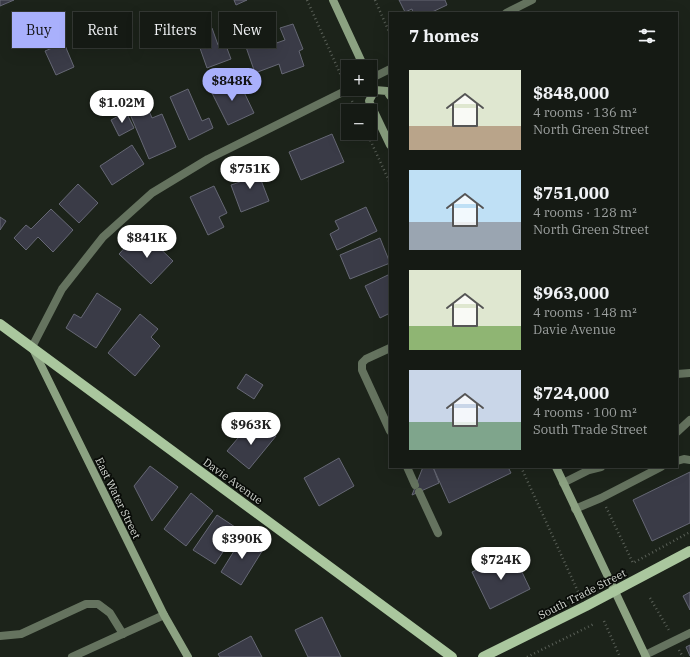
<!DOCTYPE html>
<meta charset="utf-8">
<style>
:root{--surface:#151a14;--page:#222722;--text:#f1f3f6;--muted:#9da1a0;--line:#343834;--accent:#a9b0fc}
body{margin:0;font-family:"IBM Plex Serif",serif;background:var(--page);color:var(--text);height:100vh;display:flex;flex-direction:column;font-size:15px;white-space:nowrap}
*{box-sizing:border-box;margin:0}
p{font-size:13px;color:var(--muted)}
.icon{flex:none;width:22px;height:22px;fill:none;stroke:currentColor;stroke-width:2;stroke-linecap:round;stroke-linejoin:round}
.map{position:relative;flex:1;overflow:hidden}
.side{position:absolute;left:389px;top:12px;width:289px;height:456px;display:flex;flex-direction:column;background:var(--surface);border-radius:0px;box-shadow:0 4px 16px #0002,0 0 0 1px var(--line)}
.side>*{flex:none}
.hud{position:absolute;left:12px;top:12px;width:317px;height:36px;display:flex;gap:8px}
.controls{position:absolute;left:341px;top:60px;display:grid;gap:8px}
.controls a{display:grid;place-items:center;width:36px;height:36px;border-radius:0px;background:var(--surface);box-shadow:0 4px 16px #0002,0 0 0 1px var(--line);font-size:20px}
.price{position:absolute;translate:-50% -34px;padding:0 9px;border-radius:14px;background:#fff;color:#222;font-size:13px;line-height:26px;filter:drop-shadow(0 1px 2px #0008)}
.price::after{content:'';position:absolute;left:50%;top:24px;width:12px;height:9px;margin-left:-6px;background:inherit;clip-path:polygon(0 0,100% 0,50% 100%)}
.price.current{background:var(--accent);color:#111}
ul{padding:0;list-style:none}
li{display:flex;align-items:center;gap:12px;height:100px;padding:0 20px}
li span{display:grid;place-items:center;flex:none;width:112px;height:80px;border-radius:0px;color:#555}
li>.icon{margin-inline-start:auto}
span .icon{width:48px;height:48px;fill:#fffc;stroke-width:1}
li b{font-size:17px}
h2{display:flex;justify-content:space-between;align-items:center;height:48px;padding:0 20px;font-size:17px}
.pill{padding:0 14px;border-radius:0px;background:var(--surface);box-shadow:0 4px 16px #0002,0 0 0 1px var(--line);font-size:14px;line-height:36px}
.pill.current{background:var(--accent);color:#111}
.map>svg:first-child{display:block}
.building{fill:#3a3b47;stroke:#666875}
.lines{fill:none;stroke-linecap:round;stroke-linejoin:round}
.path{stroke:#5a6058;stroke-width:2.5;stroke-dasharray:1 3;stroke-linecap:butt}
.lane{stroke:#65735f;stroke-width:8}
.street{stroke:#65735f;stroke-width:8}
.secondary{stroke:#8ca282;stroke-width:8}
.primary{stroke:#aac79e;stroke-width:10}
.labels{text-anchor:middle;dominant-baseline:central;stroke-width:3.5;stroke-linejoin:round;paint-order:stroke}
.street-label{font-size:11px;fill:#d2d6d0;stroke:#090c08}
</style>
<div class="map">
<svg width="690" height="657" viewBox="0 0 690 657">
<rect width="100%" height="100%" fill="#1c231a"/>
<!-- building -->
<g class="building">
<polygon points="0,0 14,0 0,6"/>
<polygon points="234,0 247,0 236,5"/>
<polygon points="399,0 445,0 447,5 430,13 413,13 412,9 405,12"/>
<polygon points="293,24 303,49 299,51 304,66 282,74 279,64 255,73 246,47 266,39 268,46 285,40 280,28"/>
<polygon points="212,28 218,45 225,43 231,59 207,68 195,34"/>
<polygon points="64,43 74,67 56,75 45,51"/>
<polygon points="232,78 239,92 243,90 254,113 228,125 210,89"/>
<polygon points="188,89 202,121 209,118 213,128 189,140 170,97"/>
<polygon points="144,99 152,118 162,114 176,147 149,159 127,107"/>
<polygon points="126,112 134,128 119,136 111,120"/>
<polygon points="332,134 344,162 301,180 289,152"/>
<polygon points="132,145 144,164 112,185 100,166"/>
<polygon points="256,167 269,201 241,212 231,185 240,182 237,175"/>
<polygon points="78,184 98,203 79,223 59,204"/>
<polygon points="214,186 227,213 219,217 224,227 208,235 190,197"/>
<polygon points="366,207 377,231 337,250 330,234 339,229 335,221"/>
<polygon points="51,209 73,230 53,252 38,237 26,250 14,238 26,225 31,229"/>
<polygon points="0,217 6,221 0,230"/>
<polygon points="146,235 173,261 151,284 119,254 131,241 136,246"/>
<polygon points="380,238 390,263 350,279 340,255"/>
<polygon points="390,274 390,313 380,318 365,286"/>
<polygon points="97,293 121,309 96,348 66,328 74,314 81,318"/>
<polygon points="140,314 158,329 151,337 160,346 135,376 108,353"/>
<polygon points="246,374 263,385 254,399 237,388"/>
<polygon points="261,424 276,436 249,469 227,451 244,431 251,437"/>
<polygon points="339,458 354,486 319,506 304,478"/>
<polygon points="150,466 178,487 152,521 134,486"/>
<polygon points="423,467 433,467 439,483 412,495"/>
<polygon points="433,467 508,467 511,473 449,503"/>
<polygon points="690,472 690,523 652,541 633,500"/>
<polygon points="191,493 213,511 186,546 164,529"/>
<polygon points="217,515 238,529 215,564 193,550"/>
<polygon points="244,535 264,548 241,585 221,572"/>
<polygon points="513,553 530,589 490,609 472,572"/>
<polygon points="690,592 690,610 683,596"/>
<polygon points="322,617 341,657 308,657 295,630"/>
<polygon points="251,636 262,657 220,657 218,654"/>
<polygon points="690,645 690,656 686,647"/>
</g>
<g class="lines">
<!-- path -->
<g class="path">
<polyline points="307,0 343,80"/>
<polyline points="375,0 390,34"/>
<polyline points="352,101 357,111"/>
<polyline points="367,133 390,183"/>
<polyline points="521,467 580,596"/>
<polyline points="606,507 633,563 690,532"/>
<polyline points="650,598 670,632"/>
<polyline points="604,621 620,657"/>
<polyline points="679,650 683,657"/>
<polyline points="527,657 594,624"/>
</g>
<!-- lane -->
<g class="lane">
<polyline points="390,348 366,359 362,363 362,370 390,431"/>
<polyline points="677,374 690,373"/>
<polyline points="677,432 690,420"/>
<polyline points="677,461 684,459 690,460"/>
<polyline points="407,467 415,485"/>
<polyline points="563,483 589,470 601,467"/>
<polyline points="419,492 438,533"/>
<polyline points="575,509 601,498 661,467"/>
<polyline points="0,636 21,634 86,604 98,604 110,613 123,634"/>
<polyline points="645,655 690,633"/>
</g>
<!-- street -->
<g class="street">
<polyline points="506,13 532,0"/>
<polyline points="370,79 390,69"/>
<polyline points="32,347 62,289 103,237 152,193 208,159 349,89"/>
<polyline points="72,657 164,615"/>
</g>
<!-- secondary -->
<g class="secondary">
<polyline points="333,0 364,67"/>
<polyline points="370,81 375,90"/>
<polyline points="375,90 369,101 390,145"/>
<polyline points="375,90 387,91 390,96"/>
<polyline points="33,349 164,615 188,657"/>
<polyline points="556,467 646,657"/>
</g>
<!-- primary -->
<g class="primary">
<polyline points="0,324 452,657"/>
<polyline points="483,657 586,606 690,551"/>
</g>
</g>
<g class="labels">
<!-- street labels -->
<g class="street-label">
<text transform="translate(233 481) rotate(36)">Davie Avenue</text>
<text transform="translate(118 498) rotate(64)">East Water Street</text>
<text transform="translate(582 594) rotate(-27)">South Trade Street</text>
</g>
</g>
</svg>
<div class="controls">
<a>+</a>
<a>−</a>
</div>
<b class="price current" style="left:232px;top:102px">$848K</b>
<b class="price" style="left:122px;top:124px">$1.02M</b>
<b class="price" style="left:250px;top:190px">$751K</b>
<b class="price" style="left:147px;top:259px">$841K</b>
<b class="price" style="left:251px;top:446px">$963K</b>
<b class="price" style="left:242px;top:560px">$390K</b>
<b class="price" style="left:501px;top:581px">$724K</b>
<div class="hud">
<a class="pill current">Buy</a>
<a class="pill">Rent</a>
<a class="pill">Filters</a>
<a class="pill">New</a>
</div>
<section class="side">
<h2>7 homes<svg class="icon" aria-label="filters" viewBox="0 0 24 24"><path d="M4 7h16M4 17h16"/><circle cx="9" cy="7" r="2"/><circle cx="15" cy="17" r="2"/></svg></h2>
<ul>
<li><span style="background:linear-gradient(#dfe7d0 70%,#b9a48a 0)"><svg class="icon" aria-label="home" viewBox="0 0 24 24"><path d="M3 11l9-7 9 7M6 9v11h12V9"/></svg></span><div><b>$848,000</b><p>4 rooms · 136 m²</p><p>North Green Street</p></div></li>
<li><span style="background:linear-gradient(#bfe0f5 65%,#9aa5b1 0)"><svg class="icon" aria-label="home" viewBox="0 0 24 24"><path d="M3 11l9-7 9 7M6 9v11h12V9"/></svg></span><div><b>$751,000</b><p>4 rooms · 128 m²</p><p>North Green Street</p></div></li>
<li><span style="background:linear-gradient(#dfe7d0 70%,#8fb573 0)"><svg class="icon" aria-label="home" viewBox="0 0 24 24"><path d="M3 11l9-7 9 7M6 9v11h12V9"/></svg></span><div><b>$963,000</b><p>4 rooms · 148 m²</p><p>Davie Avenue</p></div></li>
<li><span style="background:linear-gradient(#c9d6e8 65%,#7fa58c 0)"><svg class="icon" aria-label="home" viewBox="0 0 24 24"><path d="M3 11l9-7 9 7M6 9v11h12V9"/></svg></span><div><b>$724,000</b><p>4 rooms · 100 m²</p><p>South Trade Street</p></div></li>
</ul>
</section>
</div>
